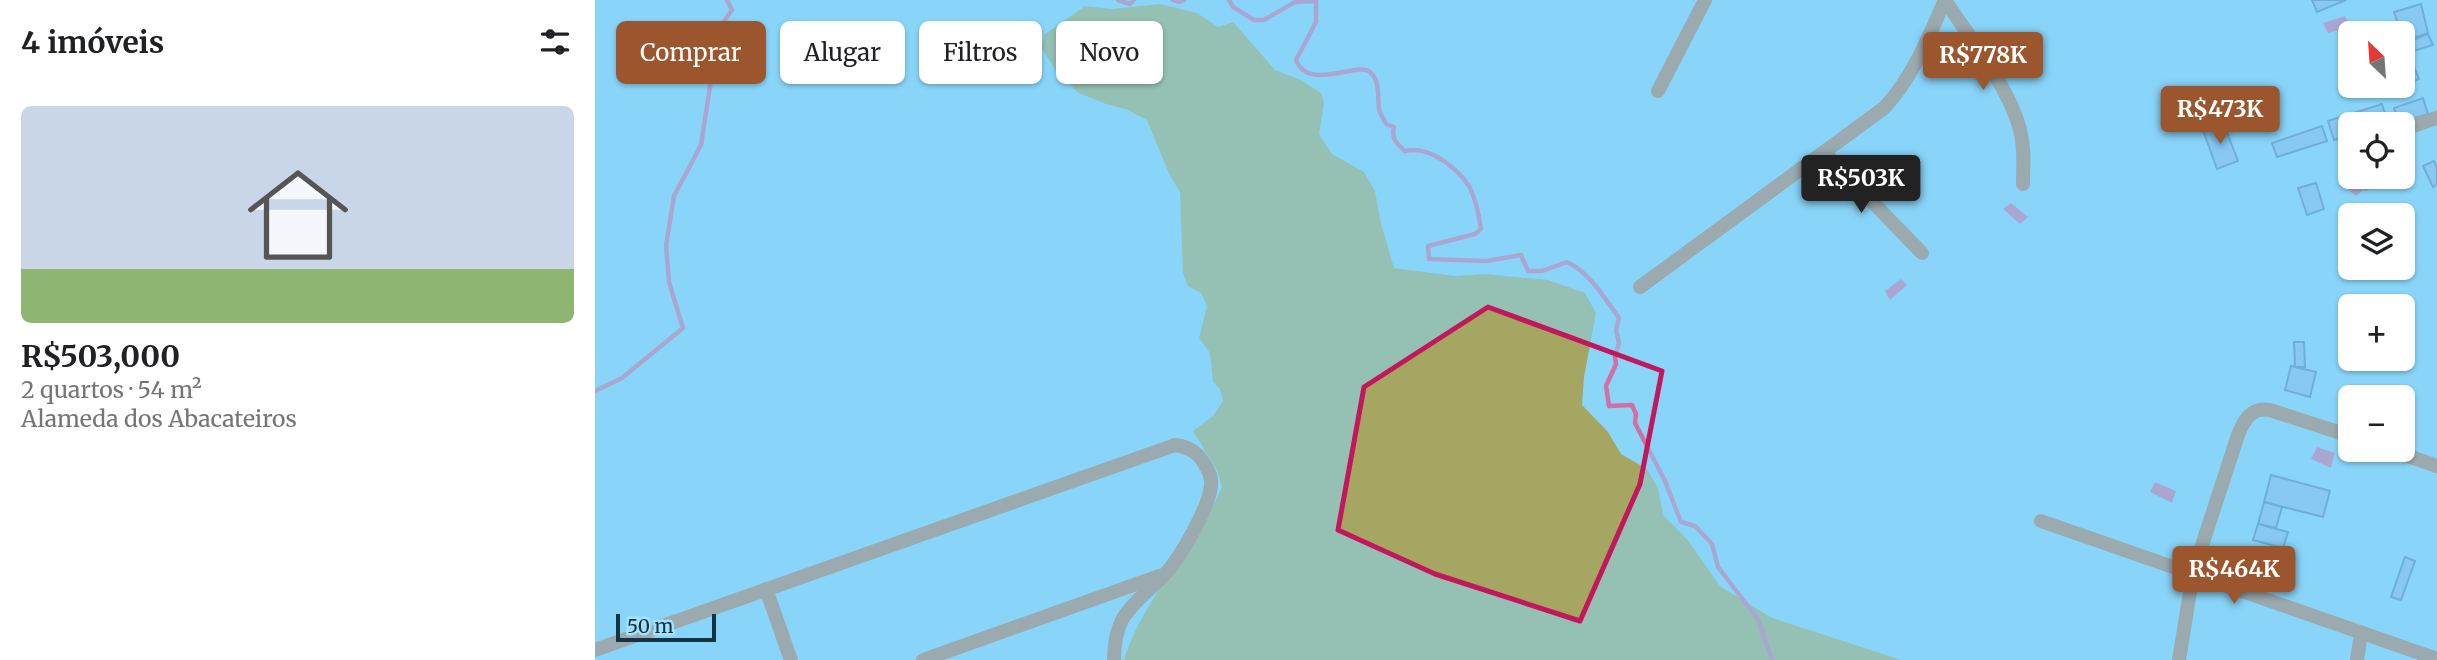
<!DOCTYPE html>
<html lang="pt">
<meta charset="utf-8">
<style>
:root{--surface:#fff;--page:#f2f2f2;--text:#202124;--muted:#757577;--line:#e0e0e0;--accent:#9c562d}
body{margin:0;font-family:Merriweather,serif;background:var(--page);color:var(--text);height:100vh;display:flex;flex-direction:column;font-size:26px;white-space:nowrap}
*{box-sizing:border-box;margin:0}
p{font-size:23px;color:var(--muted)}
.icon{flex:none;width:38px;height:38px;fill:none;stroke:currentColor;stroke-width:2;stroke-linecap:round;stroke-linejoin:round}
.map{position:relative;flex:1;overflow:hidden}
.side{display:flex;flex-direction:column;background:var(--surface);width:595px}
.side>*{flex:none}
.banner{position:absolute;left:21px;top:21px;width:665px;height:63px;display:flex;gap:14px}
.needle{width:46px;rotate:335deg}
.controls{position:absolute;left:1743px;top:21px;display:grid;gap:14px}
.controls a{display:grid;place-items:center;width:77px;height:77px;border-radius:10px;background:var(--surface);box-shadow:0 2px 5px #0004;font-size:35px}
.scale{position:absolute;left:21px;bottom:18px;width:100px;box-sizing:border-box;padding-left:7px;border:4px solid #123341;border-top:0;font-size:19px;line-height:24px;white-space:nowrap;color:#123341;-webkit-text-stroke:5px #a5e1fd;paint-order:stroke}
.price{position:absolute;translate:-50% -60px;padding:0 16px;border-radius:7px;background:var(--accent);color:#fff;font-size:23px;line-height:46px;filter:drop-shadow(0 2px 4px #0008)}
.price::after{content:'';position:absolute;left:50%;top:42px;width:21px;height:16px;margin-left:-10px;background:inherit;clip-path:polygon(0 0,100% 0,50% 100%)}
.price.active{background:#222;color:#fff}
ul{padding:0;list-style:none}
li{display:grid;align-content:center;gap:14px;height:371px;padding:0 21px}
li+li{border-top:2px solid var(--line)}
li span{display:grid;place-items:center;height:217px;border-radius:10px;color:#555}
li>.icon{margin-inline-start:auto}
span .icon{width:126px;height:126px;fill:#fffc;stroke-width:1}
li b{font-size:30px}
h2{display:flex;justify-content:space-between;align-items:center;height:84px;padding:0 21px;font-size:30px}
.chip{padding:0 24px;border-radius:10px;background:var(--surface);box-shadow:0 2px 5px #0004;font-size:24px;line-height:63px}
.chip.active{background:var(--accent);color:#fff}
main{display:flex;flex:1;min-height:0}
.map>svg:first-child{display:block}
.green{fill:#a5a661}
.water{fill:#d170a3}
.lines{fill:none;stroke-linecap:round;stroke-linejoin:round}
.stream{stroke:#d170a3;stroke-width:4.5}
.building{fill:#8be;stroke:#4f80af;stroke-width:2}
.minor{stroke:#b07555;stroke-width:14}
.marked{fill:none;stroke:#c2185b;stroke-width:5;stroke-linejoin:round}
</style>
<main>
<section class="side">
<h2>4 imóveis<svg class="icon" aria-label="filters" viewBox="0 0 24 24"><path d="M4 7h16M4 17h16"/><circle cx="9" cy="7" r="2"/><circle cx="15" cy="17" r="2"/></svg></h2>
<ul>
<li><span style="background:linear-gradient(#c9d6e8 75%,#8fb573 0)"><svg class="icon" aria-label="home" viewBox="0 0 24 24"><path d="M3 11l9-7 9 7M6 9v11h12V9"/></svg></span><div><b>R$503,000</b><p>2 quartos · 54 m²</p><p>Alameda dos Abacateiros</p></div></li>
</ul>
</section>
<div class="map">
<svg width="1842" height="660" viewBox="0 0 1842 660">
<rect width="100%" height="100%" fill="#89d6f9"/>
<!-- green -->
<path class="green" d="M565,4L602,13L623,27L638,22L680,70L706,80L726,93L729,103L724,134L737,154L769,172L780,191L785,220L799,268L860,276L889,274L953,280L990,293L1001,313L989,377L987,405L1013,432L1026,454L1052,469L1063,488L1068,515L1092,539L1125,586L1175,617L1306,660H529C543,613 578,572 604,531C613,517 620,502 627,487L622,470L598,431L618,416L628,401L625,389L618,382L615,353L604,338L612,306L606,293L593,286L588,273L585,192L575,176L552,120L531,109L511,104L484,93L463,74L446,47L450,34L490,6L517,9Z"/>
<!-- water -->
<g class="water">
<polygon points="1750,16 1756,27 1733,33 1728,23"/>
<polygon points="1760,177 1766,177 1777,182 1773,191 1768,190 1761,196 1752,188"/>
<polygon points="1416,203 1433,217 1425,224 1408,209"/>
<polygon points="1306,279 1312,285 1295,300 1290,291"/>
<polygon points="1722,447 1740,453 1736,468 1716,459"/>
<polygon points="1560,482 1581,491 1577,503 1555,492"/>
</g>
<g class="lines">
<!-- stream -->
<g class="stream">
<polyline points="523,0 535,4 539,0"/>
<polyline points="578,0 585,2 589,0"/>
<path d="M634,0L638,7L659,20H669L700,2L721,1V22L701,60C713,92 763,61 775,72C786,82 782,97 784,109C785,114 789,119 791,124L799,127C796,139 802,144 810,151C834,145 861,167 874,186C881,199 884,215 886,229L880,234L833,246L834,259L891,261L926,255L933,271H947L972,262C996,274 1008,296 1024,318L1021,330L1024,343L1020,357L1021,364L1011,386L1014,406L1037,405L1041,414L1040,423L1070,481L1086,522L1100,526L1117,544L1123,567L1163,619L1177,660"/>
<polyline points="0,391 27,378 88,328 74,282 71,246 79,196 106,145 124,28 137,10 132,0"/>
</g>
</g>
<!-- building -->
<g class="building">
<polygon points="1717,0 1751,0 1722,12"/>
<polygon points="1826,4 1833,33 1809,41 1799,12"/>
<polygon points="1833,34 1838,45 1815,52 1810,43"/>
<polygon points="1812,50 1824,79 1808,86 1808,52"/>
<polygon points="1828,98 1833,114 1804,123 1799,108"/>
<polygon points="1787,104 1793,123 1755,124 1755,135 1739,140 1733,121"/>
<polygon points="1628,122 1643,161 1622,169 1608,130"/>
<polygon points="1727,126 1732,141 1682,157 1677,143"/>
<polygon points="1839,161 1842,168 1842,184 1838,187 1828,166"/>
<polygon points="1721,183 1729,209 1712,215 1703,188"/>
<polygon points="1699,342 1709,342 1710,367 1700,367"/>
<polygon points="1696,366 1721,372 1715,397 1690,390"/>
<polygon points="1676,475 1735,491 1728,517 1669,502"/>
<polygon points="1669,502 1687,507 1681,528 1663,524"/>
<polygon points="1663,524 1693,532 1688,548 1658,540"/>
<polygon points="1810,557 1820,561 1806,600 1796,597"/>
</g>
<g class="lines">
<!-- minor -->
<g class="minor">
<path d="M1350,0C1374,37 1415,89 1425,130C1430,148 1428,166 1428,184"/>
<polyline points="1063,91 1110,0"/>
<polyline points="1808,129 1842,118"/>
<polyline points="1752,147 1755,146"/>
<polyline points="1230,153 1327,253"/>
<path d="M1045,287L1289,108C1318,77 1333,38 1350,0"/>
<polyline points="1795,450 1842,466"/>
<polyline points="1446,521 1842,659"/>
<polyline points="171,589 196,660"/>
<path d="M0,650L580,445C594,447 603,452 610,465C614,471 617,477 616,485C615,506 584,560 569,575C555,590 539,601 528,618C521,631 519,646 519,660"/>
<polyline points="328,660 564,576"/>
<path d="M1584,660L1598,573L1643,435C1649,420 1656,407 1675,410L1755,436"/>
<polyline points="1762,660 1766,633"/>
</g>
</g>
<!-- marked area -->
<path d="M0 0H1842V660H0ZM893,307L1067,371L1045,484L985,621L840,574L743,530L769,387Z" fill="#89d6f9" fill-opacity=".55" fill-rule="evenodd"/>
<path class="marked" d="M893,307L1067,371L1045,484L985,621L840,574L743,530L769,387Z"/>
</svg>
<div class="controls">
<a><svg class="needle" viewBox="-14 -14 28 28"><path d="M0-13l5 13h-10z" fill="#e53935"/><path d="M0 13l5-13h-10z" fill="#757577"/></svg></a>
<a><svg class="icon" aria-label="locate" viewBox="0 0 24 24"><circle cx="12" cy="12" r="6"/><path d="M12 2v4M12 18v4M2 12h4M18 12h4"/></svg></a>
<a><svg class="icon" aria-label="layers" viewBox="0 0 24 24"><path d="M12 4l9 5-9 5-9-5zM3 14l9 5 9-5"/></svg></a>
<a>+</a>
<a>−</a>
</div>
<div class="scale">50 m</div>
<b class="price" style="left:1388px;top:92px">R$778K</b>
<b class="price" style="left:1625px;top:146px">R$473K</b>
<b class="price active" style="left:1266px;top:215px">R$503K</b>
<b class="price" style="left:1639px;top:606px">R$464K</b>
<div class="banner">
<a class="chip active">Comprar</a>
<a class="chip">Alugar</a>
<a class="chip">Filtros</a>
<a class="chip">Novo</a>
</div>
</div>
</main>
